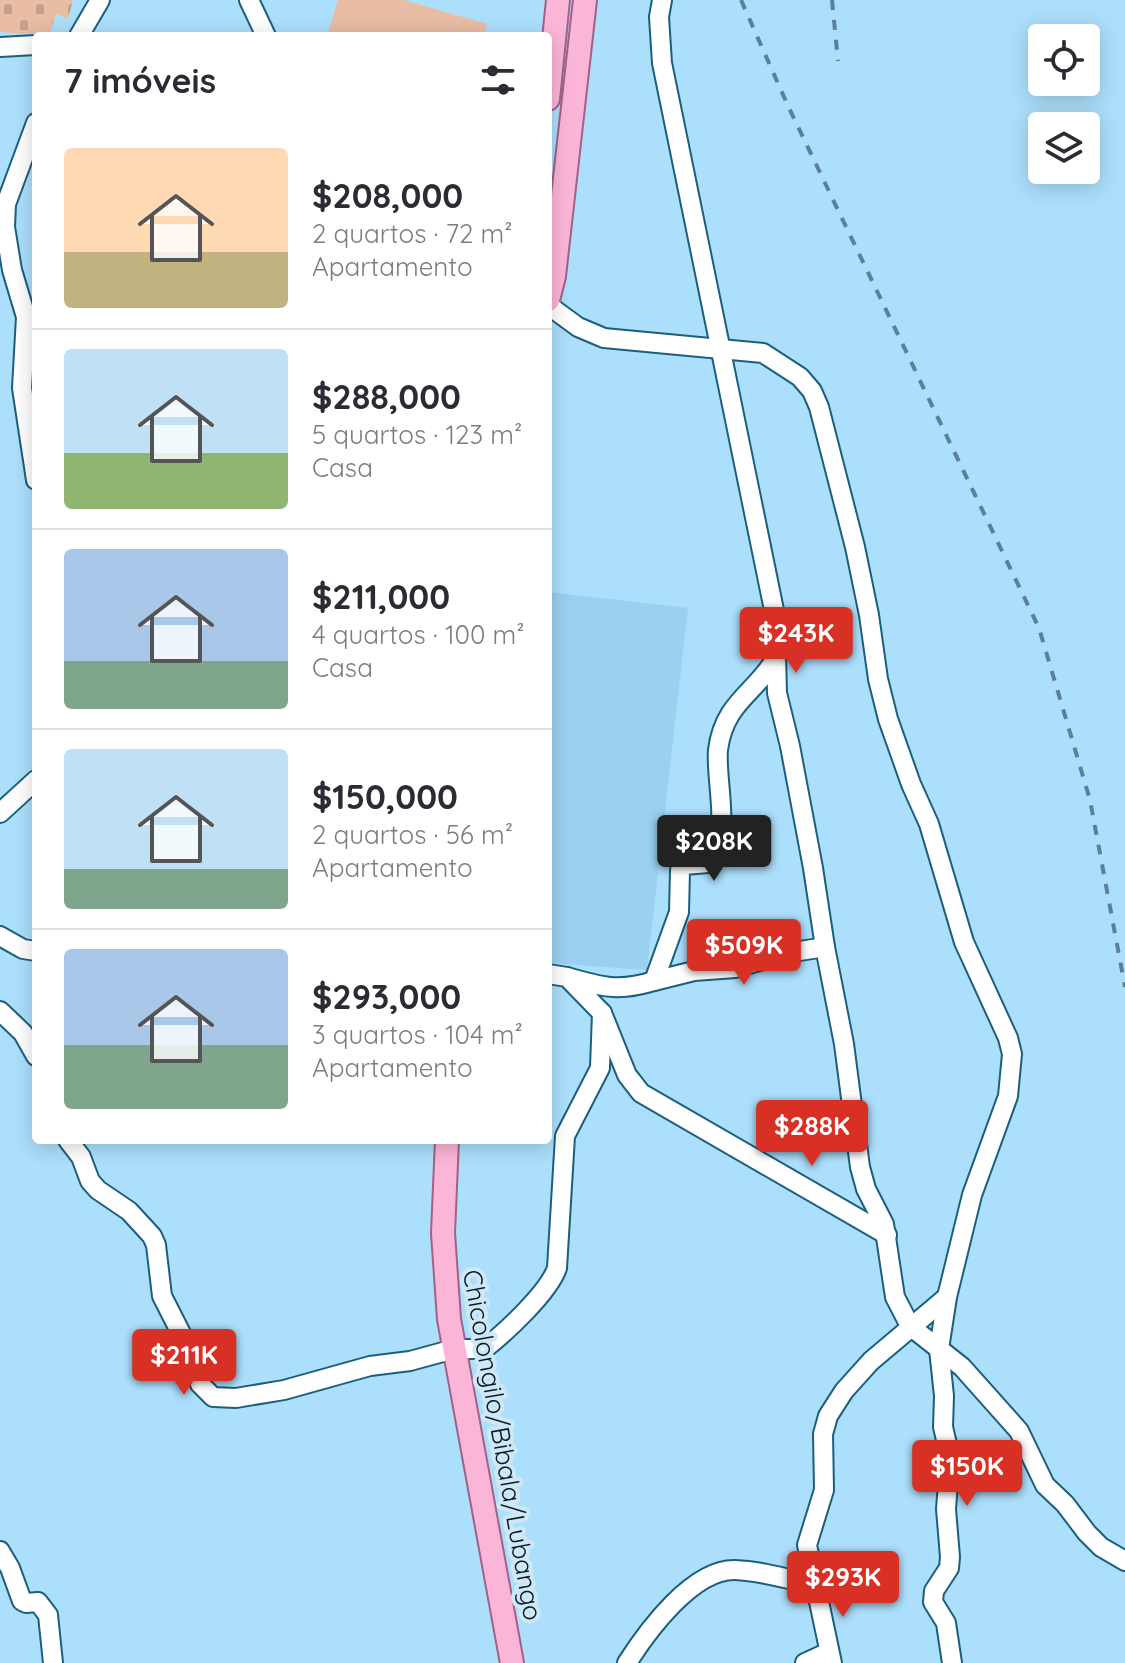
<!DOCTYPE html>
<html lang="pt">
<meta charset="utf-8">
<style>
:root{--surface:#fff;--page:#f7f7f7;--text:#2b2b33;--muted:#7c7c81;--line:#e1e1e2;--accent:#d93025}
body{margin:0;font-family:Quicksand,sans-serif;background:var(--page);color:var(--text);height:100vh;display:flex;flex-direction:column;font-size:30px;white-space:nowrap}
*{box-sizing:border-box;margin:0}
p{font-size:26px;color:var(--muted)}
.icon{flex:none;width:44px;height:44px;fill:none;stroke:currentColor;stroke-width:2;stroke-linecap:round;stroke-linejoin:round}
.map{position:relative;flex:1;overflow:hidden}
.panel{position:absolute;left:32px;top:32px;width:520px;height:1112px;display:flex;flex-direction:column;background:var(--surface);border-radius:8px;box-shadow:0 4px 20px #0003}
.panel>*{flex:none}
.controls{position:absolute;left:1028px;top:24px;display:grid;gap:16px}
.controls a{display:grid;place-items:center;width:72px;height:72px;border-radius:8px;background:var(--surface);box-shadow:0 4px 20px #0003;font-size:40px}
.price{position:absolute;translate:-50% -68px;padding:0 18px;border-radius:8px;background:var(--accent);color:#fff;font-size:26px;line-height:52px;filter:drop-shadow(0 2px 4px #0008)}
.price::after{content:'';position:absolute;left:50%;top:48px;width:24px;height:18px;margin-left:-12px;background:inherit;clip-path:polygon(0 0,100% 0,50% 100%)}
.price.on{background:#222;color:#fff}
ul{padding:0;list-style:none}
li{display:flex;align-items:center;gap:24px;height:200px;padding:0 32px}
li+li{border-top:2px solid var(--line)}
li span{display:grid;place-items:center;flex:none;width:224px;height:160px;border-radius:8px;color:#555}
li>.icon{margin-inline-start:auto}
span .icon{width:96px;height:96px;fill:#fffc;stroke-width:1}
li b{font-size:34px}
h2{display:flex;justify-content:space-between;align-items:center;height:96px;padding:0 32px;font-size:34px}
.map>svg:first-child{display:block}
.built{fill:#9ad1f0}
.cemetery{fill:url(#cemetery-stones)}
.pitch{fill:#e8bda4}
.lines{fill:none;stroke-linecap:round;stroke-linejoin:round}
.minor-casing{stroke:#1c5f7d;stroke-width:22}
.major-casing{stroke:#a26188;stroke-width:26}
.minor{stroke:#fff;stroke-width:18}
.major{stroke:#fbb6d7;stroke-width:22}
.rail{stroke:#5a8196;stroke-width:4;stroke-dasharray:10 10;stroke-linecap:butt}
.labels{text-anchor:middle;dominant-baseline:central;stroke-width:8;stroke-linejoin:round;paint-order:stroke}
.street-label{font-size:26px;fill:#021c28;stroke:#d0e8f6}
</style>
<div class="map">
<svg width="1125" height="1663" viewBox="0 0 1125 1663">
<defs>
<pattern id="cemetery-stones" width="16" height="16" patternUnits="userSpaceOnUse" patternTransform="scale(2)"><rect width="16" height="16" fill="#e8bda4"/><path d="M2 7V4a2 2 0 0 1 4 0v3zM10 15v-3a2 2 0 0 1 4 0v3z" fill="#c5a28d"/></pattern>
</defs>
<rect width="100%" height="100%" fill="#acdffb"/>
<!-- built -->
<polygon class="built" points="548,592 688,608 647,970 548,963"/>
<!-- cemetery -->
<polygon class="cemetery" points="0,0 73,0 68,19 56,14 49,36 0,32"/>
<!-- pitch -->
<polygon class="pitch" points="338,0 404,0 487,24 484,36 327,36"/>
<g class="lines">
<defs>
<g id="minor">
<polyline points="249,0 266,36"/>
<polyline points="662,0 659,17 662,63 775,615 777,693 790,746 813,868 825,947 844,1044 860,1167 866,1189 884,1224 895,1297 910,1326 962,1367 1019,1431 1045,1485 1065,1504 1087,1533 1101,1547 1125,1561"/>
<polyline points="79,36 100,0"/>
<polyline points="0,47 36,45"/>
<polyline points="36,123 6,204 5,227 12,270 26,317 22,388 36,480"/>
<polyline points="548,305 578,327 604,338 763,353 800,377 812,391 819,407 855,547 869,615 878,679 888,719 911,784 929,824 964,942 1008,1038 1012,1054 1008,1096 972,1195 947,1297 939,1349 944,1396 943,1427 950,1457 946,1509 950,1557 949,1568 934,1591 933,1602 946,1623 952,1663"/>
<polyline points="0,813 36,780"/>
<polyline points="0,936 23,949 36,951"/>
<polyline points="548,974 567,977 602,1013 627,1075 641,1093 887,1235"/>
<path d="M567,977C601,987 619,992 654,981L679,912L680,870L684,865L708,863C733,840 715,780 718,750C724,702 756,693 776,658"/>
<polyline points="654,981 694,971 735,968 787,953 825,947"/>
<polyline points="0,1011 23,1033 36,1056"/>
<path d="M68,1140L81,1157L90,1181L98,1190L129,1211L152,1236L156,1245L162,1296L190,1351L200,1384L213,1397L236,1398L284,1390L370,1366L410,1361L454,1349H484C505,1333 549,1292 557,1268L565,1136L600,1068L602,1013"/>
<polyline points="0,1551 10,1568 22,1601 26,1603 38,1602 48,1615 53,1663"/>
<path d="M627,1663C648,1630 693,1569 735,1570C761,1571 788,1579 814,1585"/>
<polyline points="805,1663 829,1652"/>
<polyline points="832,1663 807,1545 824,1490 823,1434 828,1416 844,1391 871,1361 947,1297"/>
</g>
<g id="major">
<polyline points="548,99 558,0"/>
<polyline points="548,300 554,276 585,0"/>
<polyline points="447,1140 443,1233 449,1319 512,1663"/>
</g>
</defs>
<!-- minor casing -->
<use href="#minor" class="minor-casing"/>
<!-- major casing -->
<use href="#major" class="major-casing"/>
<!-- minor -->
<use href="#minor" class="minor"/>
<!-- major -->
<use href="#major" class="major"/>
<!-- rail -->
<g class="rail">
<polyline points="741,0 788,106 1039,628 1090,800 1125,987"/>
<polyline points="832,0 838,61"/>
</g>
</g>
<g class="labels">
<!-- street labels -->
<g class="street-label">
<text transform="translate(503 1445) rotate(80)">Chicolongilo/Bibala/Lubango</text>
</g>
</g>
</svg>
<div class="controls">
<a><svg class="icon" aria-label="locate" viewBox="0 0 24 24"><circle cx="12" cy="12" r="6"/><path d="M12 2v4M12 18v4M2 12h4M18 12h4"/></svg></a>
<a><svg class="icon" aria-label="layers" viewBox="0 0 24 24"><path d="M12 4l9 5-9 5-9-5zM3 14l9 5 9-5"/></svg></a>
</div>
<b class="price" style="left:796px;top:675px">$243K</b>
<b class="price on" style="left:714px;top:883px">$208K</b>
<b class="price" style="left:744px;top:987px">$509K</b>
<b class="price" style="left:812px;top:1168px">$288K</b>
<b class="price" style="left:184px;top:1397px">$211K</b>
<b class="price" style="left:967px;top:1508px">$150K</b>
<b class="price" style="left:843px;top:1619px">$293K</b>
<section class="panel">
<h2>7 imóveis<svg class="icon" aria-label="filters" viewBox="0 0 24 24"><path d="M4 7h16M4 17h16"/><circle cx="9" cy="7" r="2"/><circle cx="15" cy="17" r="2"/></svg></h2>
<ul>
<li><span style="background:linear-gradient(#ffd9b3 65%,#c2b280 0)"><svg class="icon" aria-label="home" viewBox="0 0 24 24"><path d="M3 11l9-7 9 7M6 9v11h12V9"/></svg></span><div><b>$208,000</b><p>2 quartos · 72 m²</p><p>Apartamento</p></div></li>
<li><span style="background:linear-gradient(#bfe0f5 65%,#8fb573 0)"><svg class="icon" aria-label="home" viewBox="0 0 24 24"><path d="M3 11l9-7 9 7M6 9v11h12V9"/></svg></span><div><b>$288,000</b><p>5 quartos · 123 m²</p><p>Casa</p></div></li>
<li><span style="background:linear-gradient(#a9c7e8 70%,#7fa58c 0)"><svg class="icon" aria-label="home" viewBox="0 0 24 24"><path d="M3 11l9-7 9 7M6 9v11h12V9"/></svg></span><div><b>$211,000</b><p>4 quartos · 100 m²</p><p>Casa</p></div></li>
<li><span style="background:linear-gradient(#bfe0f5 75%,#7fa58c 0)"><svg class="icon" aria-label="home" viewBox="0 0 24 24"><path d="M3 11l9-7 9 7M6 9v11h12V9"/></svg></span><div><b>$150,000</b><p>2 quartos · 56 m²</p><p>Apartamento</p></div></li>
<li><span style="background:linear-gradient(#a9c7e8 60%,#7fa58c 0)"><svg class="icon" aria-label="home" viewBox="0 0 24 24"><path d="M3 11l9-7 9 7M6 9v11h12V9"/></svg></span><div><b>$293,000</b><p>3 quartos · 104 m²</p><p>Apartamento</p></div></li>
</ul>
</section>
</div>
